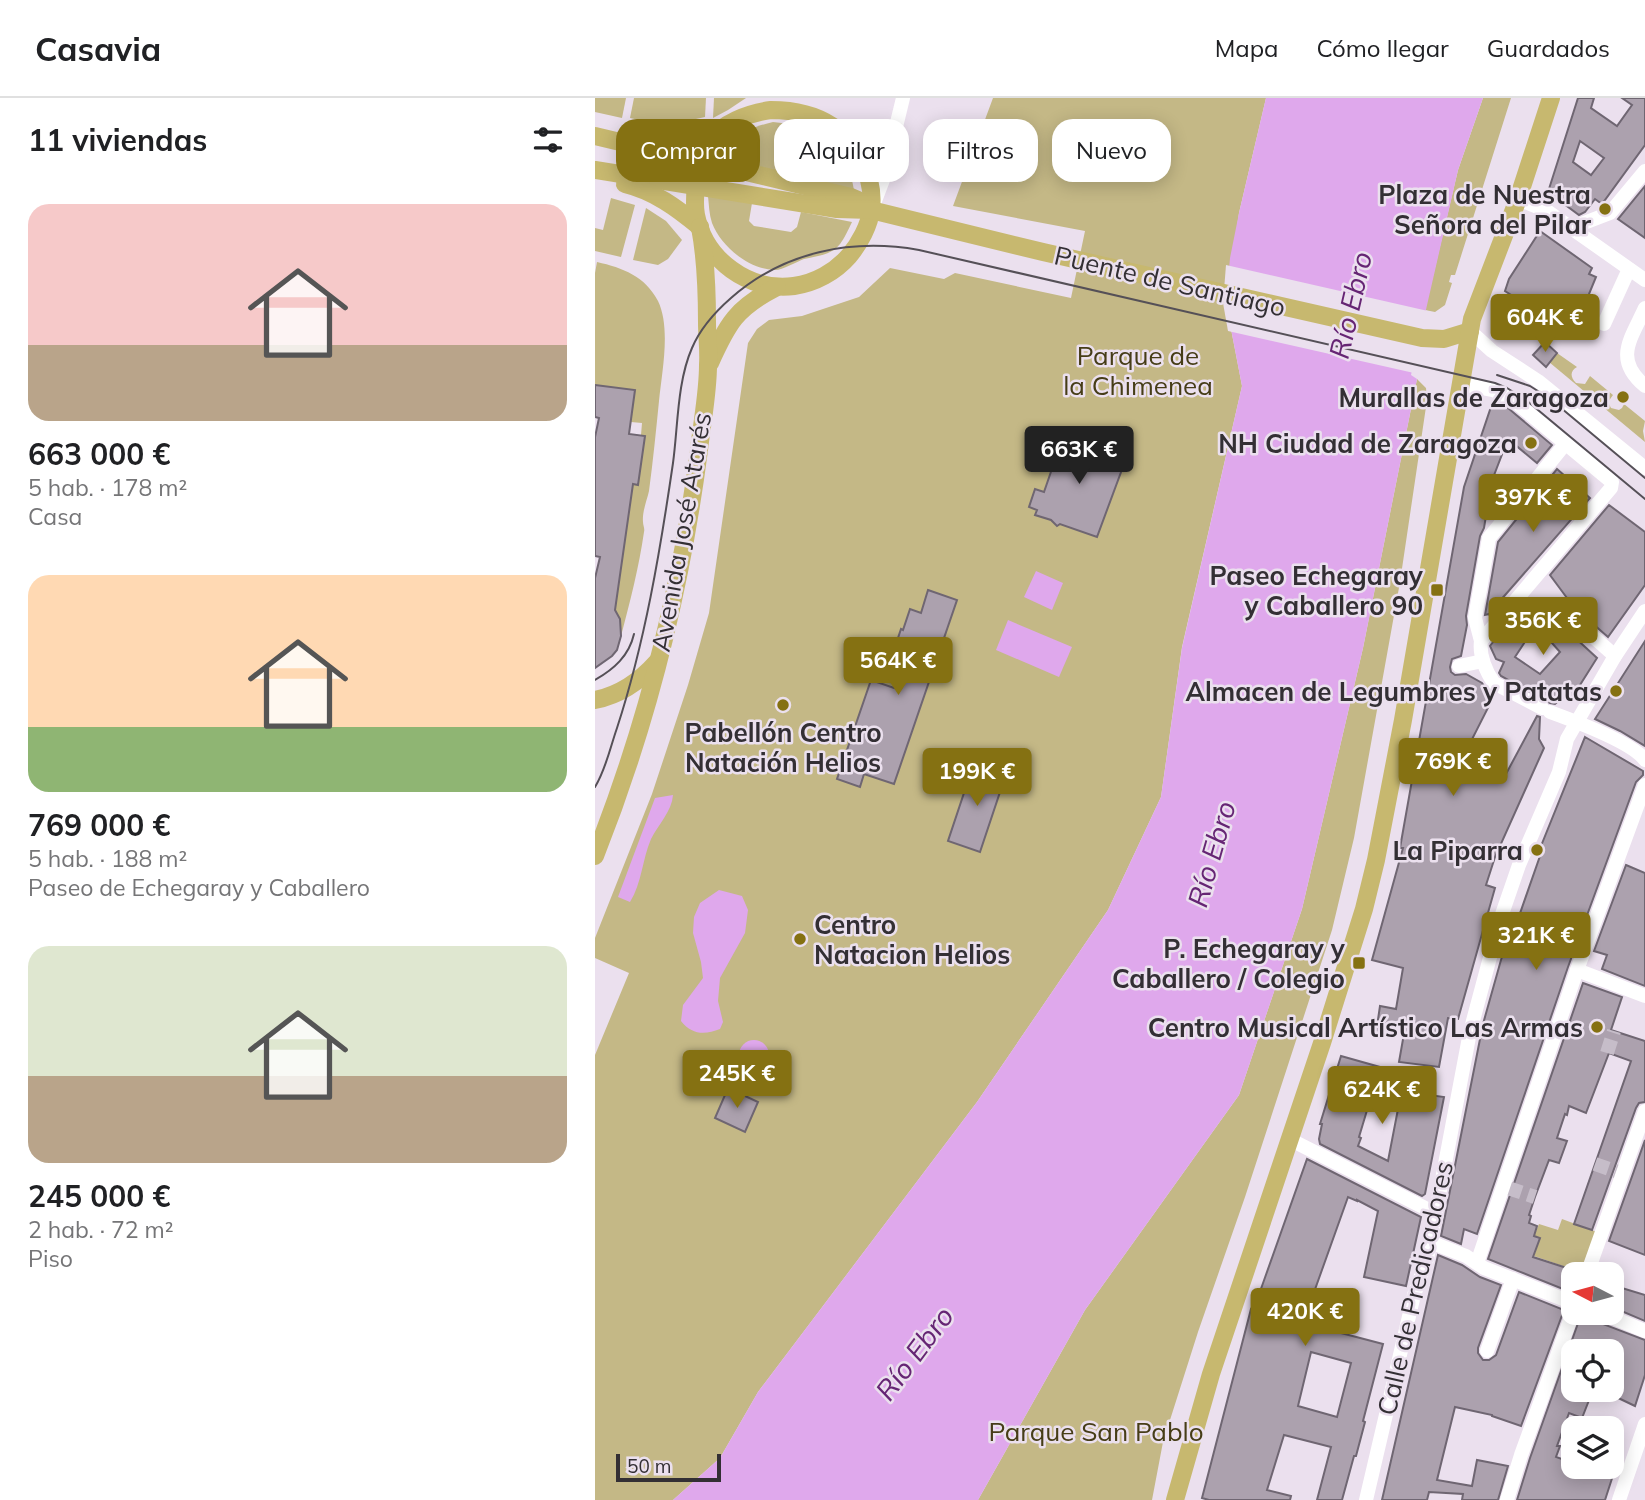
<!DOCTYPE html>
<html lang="es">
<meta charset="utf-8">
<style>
:root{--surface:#fff;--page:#f6f6f6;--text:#202124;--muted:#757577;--line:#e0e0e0;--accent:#857112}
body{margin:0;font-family:Mulish,sans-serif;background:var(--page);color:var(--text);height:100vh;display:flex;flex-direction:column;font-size:26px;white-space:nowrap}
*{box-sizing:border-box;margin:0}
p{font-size:23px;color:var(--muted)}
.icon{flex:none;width:38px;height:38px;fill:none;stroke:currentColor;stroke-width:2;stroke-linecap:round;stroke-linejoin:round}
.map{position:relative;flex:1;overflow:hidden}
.panel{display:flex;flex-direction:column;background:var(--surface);width:595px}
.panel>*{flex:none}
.hud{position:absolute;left:21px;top:21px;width:665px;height:63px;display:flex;gap:14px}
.needle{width:46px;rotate:276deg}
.controls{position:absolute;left:966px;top:1164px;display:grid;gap:14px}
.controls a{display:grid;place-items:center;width:63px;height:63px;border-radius:14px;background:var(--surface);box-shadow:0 4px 18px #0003;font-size:35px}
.scale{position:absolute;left:21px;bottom:18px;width:105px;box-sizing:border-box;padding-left:7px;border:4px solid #332f34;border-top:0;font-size:19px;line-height:24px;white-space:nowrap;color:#332f34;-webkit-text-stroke:5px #ebe0ee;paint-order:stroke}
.price{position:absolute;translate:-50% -60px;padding:0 16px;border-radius:7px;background:var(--accent);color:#fff;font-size:23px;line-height:46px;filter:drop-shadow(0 2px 4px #0008)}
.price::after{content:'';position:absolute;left:50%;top:42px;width:21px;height:16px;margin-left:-10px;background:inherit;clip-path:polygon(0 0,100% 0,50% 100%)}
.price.on{background:#222;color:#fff}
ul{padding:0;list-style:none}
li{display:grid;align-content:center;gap:14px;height:371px;padding:0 28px}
li span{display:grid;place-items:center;height:217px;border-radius:21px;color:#555}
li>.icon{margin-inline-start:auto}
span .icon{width:126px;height:126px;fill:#fffc;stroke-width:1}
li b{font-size:30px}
h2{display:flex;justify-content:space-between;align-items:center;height:84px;padding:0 28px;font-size:30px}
.pill{padding:0 24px;border-radius:21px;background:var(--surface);box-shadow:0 4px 18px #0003;font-size:24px;line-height:63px}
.pill.on{background:var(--accent);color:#fff}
header{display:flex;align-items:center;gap:42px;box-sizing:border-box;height:98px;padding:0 35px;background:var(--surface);border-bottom:2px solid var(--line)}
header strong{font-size:33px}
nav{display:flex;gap:38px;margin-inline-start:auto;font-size:24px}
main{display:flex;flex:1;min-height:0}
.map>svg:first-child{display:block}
.green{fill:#c4b886}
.water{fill:#dfa8ec}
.pier{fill:#ebe0ee}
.building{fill:#aca1ae;stroke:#6f6672;stroke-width:2;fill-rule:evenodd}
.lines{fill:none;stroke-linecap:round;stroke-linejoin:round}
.minor-tunnel{stroke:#c6bdc9;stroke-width:14;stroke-dasharray:14 7;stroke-linecap:butt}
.minor{stroke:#fff;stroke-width:14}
.major{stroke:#c7b86f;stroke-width:18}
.tram{stroke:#555057;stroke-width:2}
.poi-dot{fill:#857112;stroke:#ebe0ee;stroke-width:2.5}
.labels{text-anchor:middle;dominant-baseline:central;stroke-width:5;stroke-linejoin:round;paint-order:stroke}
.poi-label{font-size:26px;font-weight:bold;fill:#332f34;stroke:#ebe0ee;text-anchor:end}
.street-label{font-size:26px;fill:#332f34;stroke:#ebe0ee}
.park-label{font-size:26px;fill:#463d17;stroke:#ebe0ee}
.water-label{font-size:28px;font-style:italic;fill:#662574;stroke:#ebe0ee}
</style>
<header>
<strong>Casavia</strong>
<nav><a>Mapa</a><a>Cómo llegar</a><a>Guardados</a></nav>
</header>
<main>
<section class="panel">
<h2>11 viviendas<svg class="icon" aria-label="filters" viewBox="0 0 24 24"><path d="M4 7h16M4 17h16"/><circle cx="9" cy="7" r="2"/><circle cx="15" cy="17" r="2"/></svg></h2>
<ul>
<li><span style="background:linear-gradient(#f6c9c9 65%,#b9a48a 0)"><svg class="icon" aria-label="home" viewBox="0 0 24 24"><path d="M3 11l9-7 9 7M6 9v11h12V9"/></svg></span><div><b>663 000 €</b><p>5 hab. · 178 m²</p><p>Casa</p></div></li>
<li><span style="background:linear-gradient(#ffd9b3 70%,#8fb573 0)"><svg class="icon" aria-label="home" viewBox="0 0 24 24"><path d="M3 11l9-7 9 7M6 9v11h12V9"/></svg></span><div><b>769 000 €</b><p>5 hab. · 188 m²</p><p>Paseo de Echegaray y Caballero</p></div></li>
<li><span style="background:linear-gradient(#dfe7d0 60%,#b9a48a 0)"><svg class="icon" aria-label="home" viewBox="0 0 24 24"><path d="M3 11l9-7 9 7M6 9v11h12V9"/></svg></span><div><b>245 000 €</b><p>2 hab. · 72 m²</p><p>Piso</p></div></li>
</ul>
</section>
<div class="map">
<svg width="1050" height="1402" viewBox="0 0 1050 1402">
<rect width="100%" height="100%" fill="#ebe0ee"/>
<!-- green -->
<g class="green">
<polygon points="0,0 31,0 27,20 0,14"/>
<path d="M39,0H111L110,19C83,26 61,26 35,20Z"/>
<polygon points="119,0 151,0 133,12 118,20"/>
<polygon points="398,0 671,0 644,115 631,205 647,288 587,549 566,699 513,812 382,1004 163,1294 125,1360 78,1402 0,1402 0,957 34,875 0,860 0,840 57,696 93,587 114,515 153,245 162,231 174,222 207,218 264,199 295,170 349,181 360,175 476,200 490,133 358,108"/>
<polygon points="888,0 916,0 860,177 856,177 854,184 857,185 850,207 840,214 830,212 863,72"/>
<path d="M178,24C224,28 251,45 259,92L125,59C140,37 153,30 178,24Z"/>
<path d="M113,98L157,105L154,123L159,128L196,134L202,129L206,114L257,124C252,134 246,150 235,154C228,158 217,159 209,161C201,164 186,173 179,172C153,171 126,148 117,125C114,116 114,107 113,98Z"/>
<polygon points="16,100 40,107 26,159 0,153 0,130 8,132"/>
<polygon points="51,110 71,123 87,142 73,161 63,167 38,162"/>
<path d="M2,164C28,170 50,178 63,203C76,230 67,273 64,303C61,333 58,363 54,393C52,402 47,414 48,424C48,427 50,431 49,434C44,469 35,504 26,538L25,521L20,512L38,386L43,387L50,338L46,337L47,325L36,324L40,292L0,287V175Z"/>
<path d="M962,255L982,269C975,273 975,279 981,285L990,286L995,278L1018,297L1013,304L1016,310L1024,312L1027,310L1029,306L1050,323L1048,333L1050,344L954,264Z"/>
<polygon points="822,281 831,290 832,302 805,484 759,740 737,832 650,1099 603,1234 568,1344 557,1402 383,1402 490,1212 644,997 707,811 768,550"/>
<polygon points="967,1121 1002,1134 988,1175 939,1158 945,1141 939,1138 944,1126 963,1132"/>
</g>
<!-- water -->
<g class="water">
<polygon points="671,0 888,0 863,72 816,277 822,281 768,550 707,811 644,997 490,1212 383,1402 78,1402 125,1360 163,1294 382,1004 513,812 566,699 587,550 647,288 631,205 635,160 644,115"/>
<polygon points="441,473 468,485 457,512 429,499"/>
<polygon points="413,522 477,549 464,579 401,552"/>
<path d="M78,697C77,713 63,727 56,741C47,762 47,785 35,804L23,799L60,700Z"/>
<path d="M124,792L147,798L153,812L150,835L125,880L123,903L128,924L125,931C110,937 97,937 86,923L88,907L108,880L106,864L98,835L99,819L105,805Z"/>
<circle cx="159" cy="957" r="15"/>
</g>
<!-- pier -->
<polygon class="pier" points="631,167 833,213 819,275 633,233 628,205"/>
<!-- building -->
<g class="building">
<path d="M983,0H999L996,10L1022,28L1037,7L1027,0H1050V47L1007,106L1000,101L990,114L984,117L953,94ZM985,43L1009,60L996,77L978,64Z"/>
<polygon points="1050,88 1050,140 1023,121"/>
<polygon points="945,133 997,170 994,176 1001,179 994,196 973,233 910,193 914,181"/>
<polygon points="950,244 962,255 951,269 938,257"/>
<polygon points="0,287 40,292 34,336 50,338 43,387 38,386 20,512 25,521 26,538 22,552 17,558 0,570 0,480 5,459 0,458 0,339 4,320 0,319"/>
<polygon points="898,303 913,310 957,347 942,365 913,341 891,398 894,400 889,430 885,438 871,518 872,527 866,558 857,561 855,569 856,574 860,577 871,576 887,585 891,591 900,596 870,655 911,676 942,618 945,619 944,641 949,650 900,759 891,787 900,790 863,921 853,920 844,969 804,964 810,930 798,927 795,938 781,935 785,908 801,911 808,870 777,862 808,750 805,750 869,389"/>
<polygon points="469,336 485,342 494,341 494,345 527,357 524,364 529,366 502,439 465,426 462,428 456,422 440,417 442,412 434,409 440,391 449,394"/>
<polygon points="962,371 995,400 897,512 899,513 895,518 894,516 890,517 903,444"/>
<polygon points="1014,407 1050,434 1050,487 1013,539 990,519 983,517 965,503 972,500 955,477"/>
<polygon points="333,492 362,502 299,686 269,676 265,689 242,681 276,582 299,590 311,556 299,552 306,531 308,532 315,511 326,515"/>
<path d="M954,509L951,513L1002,560L978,598L967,600L960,606L955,605L906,578L904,575L909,564L901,561L895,548L914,524L917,526ZM941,527L965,554L945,576L920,559Z"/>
<polygon points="1050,543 1050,648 1025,633 1000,621"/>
<polygon points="990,639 1048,673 1048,677 1041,684 973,869 882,1136 869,1131 866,1146 846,1138 888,926 906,862 912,844 915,844 945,758 943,757 946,748"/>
<polygon points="379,665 411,676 385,754 353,743"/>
<polygon points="1031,767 1050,775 1050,888 1007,871 1012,857 999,853"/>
<polygon points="988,885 1027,899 1016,932 1050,943 1050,1004 1044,1005 1041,1010 997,1132 979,1126 1036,963 1014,955 991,1015 974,1008 972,1017 970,1016 962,1040 972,1043 964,1065 954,1062 940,1099 934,1117 936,1118 934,1125 942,1128 939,1138 945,1140 938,1159 978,1172 978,1195 893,1161"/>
<polygon points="746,958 785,969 764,1039 766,1040 763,1048 793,1063 803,1011 795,1010 799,992 849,999 830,1096 827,1098 725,1046 724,1041 727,1026 725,1026"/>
<polygon points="133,990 163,1004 150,1034 120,1020"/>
<polygon points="1050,1042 1050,1157 1014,1143"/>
<path d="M712,1061L826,1119L811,1188L769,1179L783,1113L762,1102V1103L753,1099L708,1225L788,1246L768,1323L770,1324L761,1358H759L747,1402H722L736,1349L689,1337L672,1392L696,1398L695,1402H614L607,1400L656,1211L658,1212L667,1188ZM716,1254L756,1265L742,1319L703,1308Z"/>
<polygon points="843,1157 867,1167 885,1179 906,1187 883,1250 883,1255 888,1262 894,1262 901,1257 924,1194 969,1212 926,1328 897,1318 897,1317 860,1309 842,1382 877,1388 882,1362 913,1368 903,1402 867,1402 868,1396 834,1394 832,1402 787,1402"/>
<polygon points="1017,1187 1050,1197 1050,1223 1017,1209"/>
<polygon points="987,1214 994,1214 996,1219 1000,1223 1050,1242 1050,1277 1040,1308 1017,1297 1017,1253 978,1253 978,1292 998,1292 987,1320 974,1315 962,1348 965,1348 961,1359 978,1365 978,1368 1021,1368 1010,1402 922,1402 935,1360"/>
</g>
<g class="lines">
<!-- minor-tunnel -->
<g class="minor-tunnel">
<polyline points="1012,955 1019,933"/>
<polyline points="1000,1066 1023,1074"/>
<polyline points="913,1090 940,1099"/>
</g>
<!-- minor -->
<g class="minor">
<polyline points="923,101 952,113 1050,182"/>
<polyline points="278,108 288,82 308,0"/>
<polyline points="976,130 1015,115 1050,73"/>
<path d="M1050,210C1036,241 1018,261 1050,288"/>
<polyline points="1009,226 1034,171"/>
<polyline points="875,233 897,253 943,283 1050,370"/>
<path d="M866,286L898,292L918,302L1017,384L1016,390L886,543C884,557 891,574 899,585L947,610"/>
<polyline points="984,526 1020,558"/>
<polyline points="886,543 880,520 894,440 970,346"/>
<polyline points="864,568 888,563"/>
<path d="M955,614C977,622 1037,644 1050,662"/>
<polyline points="982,872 1050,898"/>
<polyline points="694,1041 840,1115"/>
<polyline points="835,1144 871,1158 889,1170 978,1205"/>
<polyline points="882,1165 982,872 1050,687"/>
<polyline points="992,1176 1050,1013"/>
<polyline points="1004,1214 1050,1233"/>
<polyline points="892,1253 918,1181"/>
<polyline points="771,1402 819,1197 832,1161 875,934 905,822 924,767 964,674 972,641 1020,558 1050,513"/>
<polyline points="912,1402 926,1357 978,1214"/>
<polyline points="1024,1402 1050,1326"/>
</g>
<!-- major -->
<g class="major">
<path d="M176,12C198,12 219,16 237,28C262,45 280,80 276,111C275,127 264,146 254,158C240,174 220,185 199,188C154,194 110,162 101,117C99,107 100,96 101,85C102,72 104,56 112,45C126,25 154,15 176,12Z"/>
<polyline points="0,38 256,99 263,102 276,112"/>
<polyline points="0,72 242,111 276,112 448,154 827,240 849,241 875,233"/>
<path d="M30,86C59,93 82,110 105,129"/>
<path d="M115,265C133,225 141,210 182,189"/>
<path d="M0,602C25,597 46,582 62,564"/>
<path d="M0,758C52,627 86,491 104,352C107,324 113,295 113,267C114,253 112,239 112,224C112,192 111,161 105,129"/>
<polyline points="580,1402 616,1276 727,945 769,811 781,762 808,622 877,221 923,101 956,0"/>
</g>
<!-- tram -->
<g class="tram">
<polyline points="902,277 935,288 954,300 1050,380"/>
<path d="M0,582C19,571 34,558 39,536"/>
<path d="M0,689C11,671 15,650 22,630C50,544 65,454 78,365C83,329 82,284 97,250C105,231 120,214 136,200C188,154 256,140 324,152L900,285L912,290L931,302L1050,401"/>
</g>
</g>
<!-- markers -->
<g class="poi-dot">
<circle cx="1010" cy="111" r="7"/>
<circle cx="1028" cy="299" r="7"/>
<circle cx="936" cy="345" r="7"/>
<rect x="835" y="485" width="14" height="14" rx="3.5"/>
<circle cx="1021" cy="593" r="7"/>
<circle cx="188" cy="607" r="7"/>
<circle cx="942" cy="752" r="7"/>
<circle cx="205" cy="841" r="7"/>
<rect x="757" y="858" width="14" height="14" rx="3.5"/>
<circle cx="1002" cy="929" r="7"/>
</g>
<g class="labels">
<!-- poi labels -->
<g class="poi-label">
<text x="996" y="96">Plaza de Nuestra<tspan x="996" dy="30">Señora del Pilar</tspan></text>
<text x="1014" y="299">Murallas de Zaragoza</text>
<text x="922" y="345">NH Ciudad de Zaragoza</text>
<text x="828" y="477">Paseo Echegaray<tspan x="828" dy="30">y Caballero 90</tspan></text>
<text x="1007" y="593">Almacen de Legumbres y Patatas</text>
<text x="188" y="634" text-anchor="middle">Pabellón Centro<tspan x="188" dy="30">Natación Helios</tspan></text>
<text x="928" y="752">La Piparra</text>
<text x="219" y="826" text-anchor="start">Centro<tspan x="219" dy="30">Natacion Helios</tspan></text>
<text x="750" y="850">P. Echegaray y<tspan x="750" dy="30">Caballero / Colegio</tspan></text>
<text x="988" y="929">Centro Musical Artístico Las Armas</text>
</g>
<!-- street labels -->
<g class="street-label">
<text transform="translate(575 183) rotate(13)">Puente de Santiago</text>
<text transform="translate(86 434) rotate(-80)">Avenida José Atarés</text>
<text transform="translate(820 1190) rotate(-77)">Calle de Predicadores</text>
</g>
<!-- park labels -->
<g class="park-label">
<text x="543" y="257">Parque de<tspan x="543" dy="30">la Chimenea</tspan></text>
<text x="501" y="1333">Parque San Pablo</text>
</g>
<!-- water labels -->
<g class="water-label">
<text transform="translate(755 207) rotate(-77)">Río Ebro</text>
<text transform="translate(616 756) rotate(-74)">Río Ebro</text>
<text transform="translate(319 1255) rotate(-53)">Río Ebro</text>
</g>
</g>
</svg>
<div class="controls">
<a><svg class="needle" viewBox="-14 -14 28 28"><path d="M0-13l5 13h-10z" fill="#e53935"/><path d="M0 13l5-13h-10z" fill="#757577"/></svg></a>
<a><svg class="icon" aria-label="locate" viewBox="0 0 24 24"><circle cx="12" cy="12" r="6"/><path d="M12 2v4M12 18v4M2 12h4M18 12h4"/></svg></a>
<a><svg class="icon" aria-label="layers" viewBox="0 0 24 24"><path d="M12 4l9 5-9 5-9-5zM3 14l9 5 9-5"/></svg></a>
</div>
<div class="scale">50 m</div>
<b class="price" style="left:950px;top:256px">604K €</b>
<b class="price on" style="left:484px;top:388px">663K €</b>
<b class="price" style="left:938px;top:436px">397K €</b>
<b class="price" style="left:948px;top:559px">356K €</b>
<b class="price" style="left:303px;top:599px">564K €</b>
<b class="price" style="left:858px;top:700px">769K €</b>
<b class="price" style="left:382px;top:710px">199K €</b>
<b class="price" style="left:941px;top:874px">321K €</b>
<b class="price" style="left:142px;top:1012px">245K €</b>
<b class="price" style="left:787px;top:1028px">624K €</b>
<b class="price" style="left:710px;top:1250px">420K €</b>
<div class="hud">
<a class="pill on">Comprar</a>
<a class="pill">Alquilar</a>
<a class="pill">Filtros</a>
<a class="pill">Nuevo</a>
</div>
</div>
</main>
